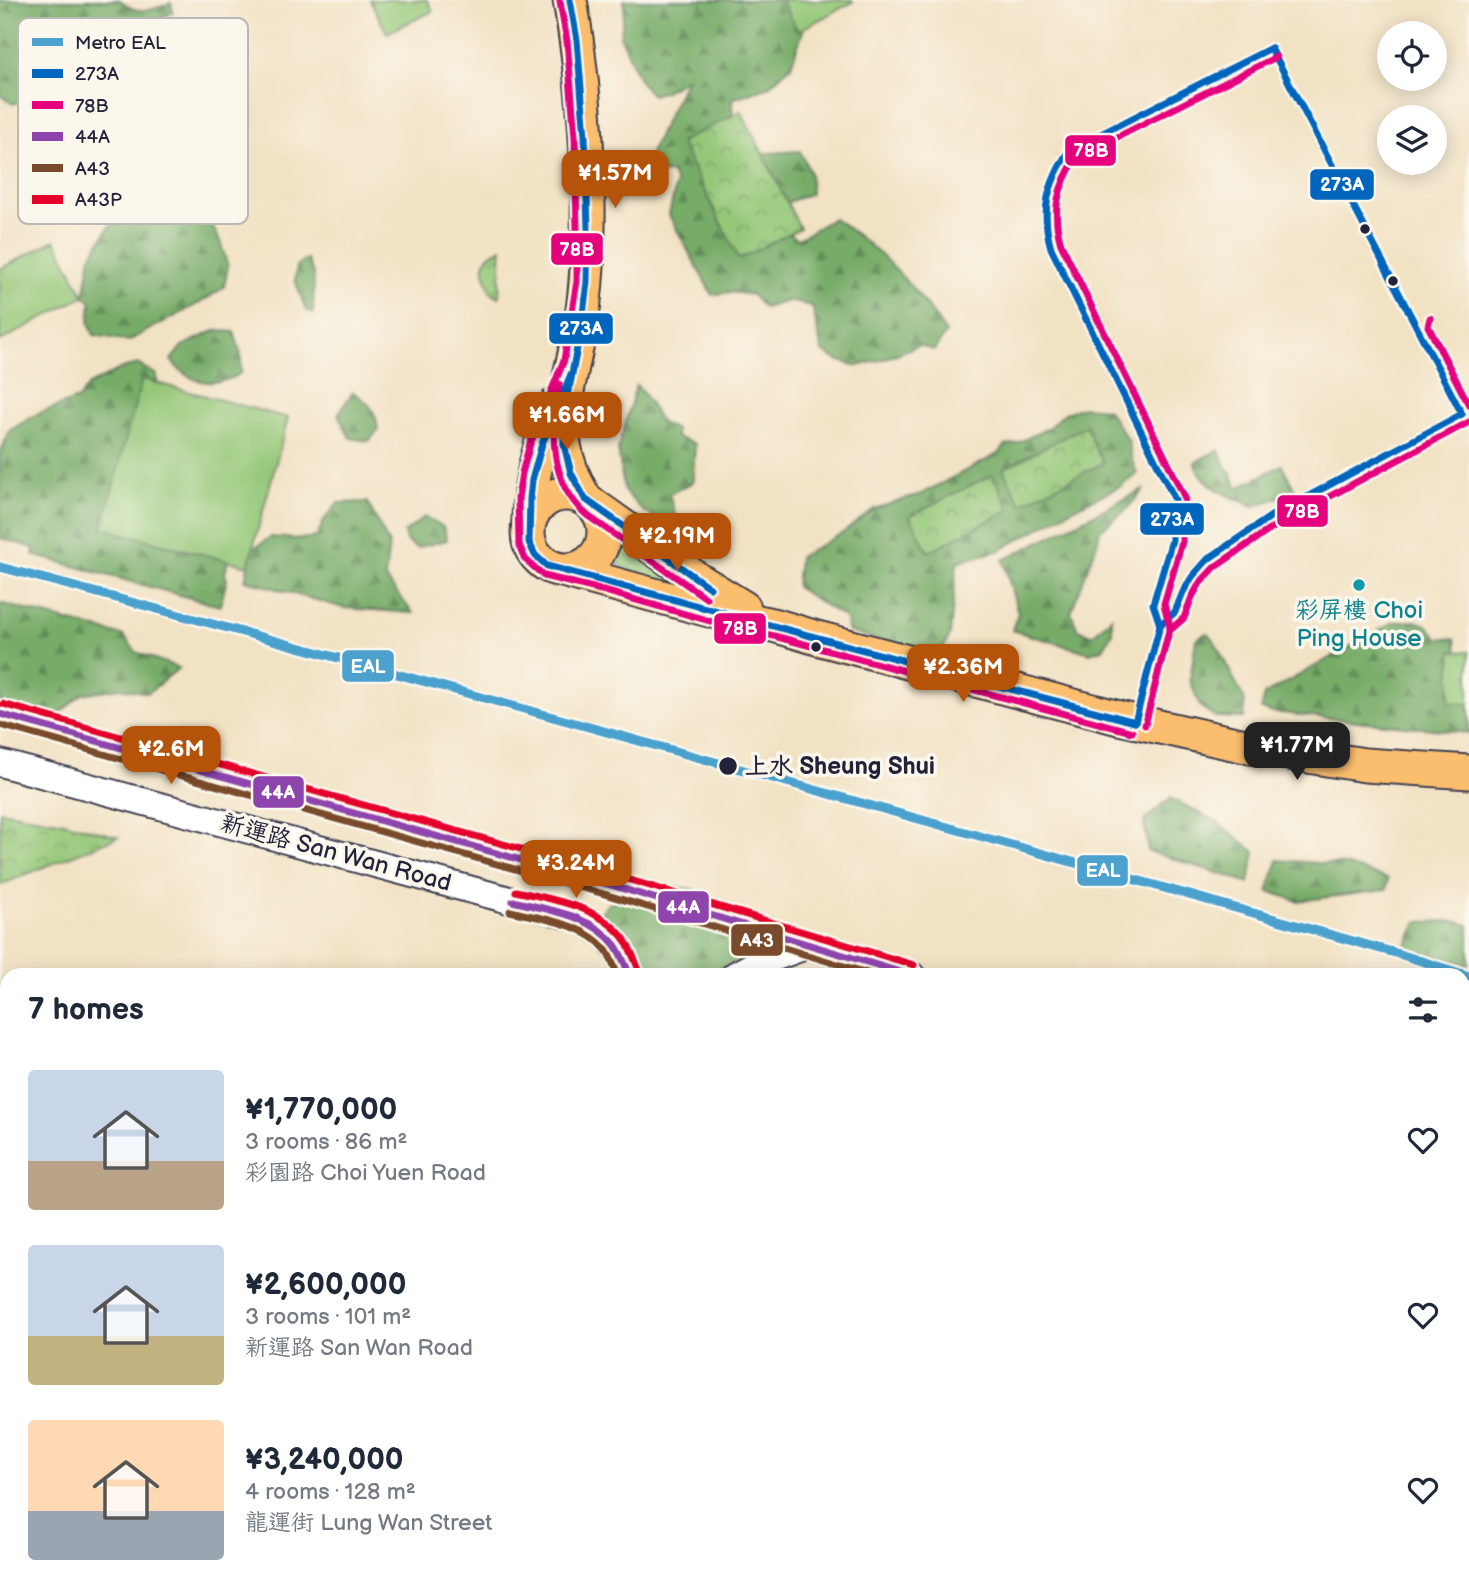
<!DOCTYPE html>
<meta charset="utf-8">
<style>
:root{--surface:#fff;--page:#f2f2f3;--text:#1f2937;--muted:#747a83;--accent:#b45309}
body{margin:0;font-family:"Balsamiq Sans","LXGW WenKai TC",sans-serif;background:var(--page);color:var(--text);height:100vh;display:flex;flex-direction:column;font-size:26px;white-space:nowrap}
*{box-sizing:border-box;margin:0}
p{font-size:23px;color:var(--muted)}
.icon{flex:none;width:38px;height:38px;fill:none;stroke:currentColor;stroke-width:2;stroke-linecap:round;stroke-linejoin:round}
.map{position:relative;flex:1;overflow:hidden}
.drawer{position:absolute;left:0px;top:968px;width:1470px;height:625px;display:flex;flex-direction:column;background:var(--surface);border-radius:21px 21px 0 0;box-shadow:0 4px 18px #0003}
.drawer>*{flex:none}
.tools{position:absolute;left:1377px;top:21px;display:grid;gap:14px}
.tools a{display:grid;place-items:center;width:70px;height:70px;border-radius:50%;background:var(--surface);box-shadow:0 4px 18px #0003;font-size:35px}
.price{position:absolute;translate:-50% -60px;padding:0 16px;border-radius:14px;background:var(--accent);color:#fff;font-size:23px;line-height:46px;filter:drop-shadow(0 2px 4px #0008)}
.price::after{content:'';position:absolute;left:50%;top:42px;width:21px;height:16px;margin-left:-10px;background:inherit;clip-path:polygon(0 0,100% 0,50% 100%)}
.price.active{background:#222;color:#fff}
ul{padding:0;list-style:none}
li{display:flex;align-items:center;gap:21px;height:175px;padding:0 28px}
li span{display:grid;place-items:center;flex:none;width:196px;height:140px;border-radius:7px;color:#555}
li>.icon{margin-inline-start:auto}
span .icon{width:84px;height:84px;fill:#fffc;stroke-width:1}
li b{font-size:30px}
h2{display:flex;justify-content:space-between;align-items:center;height:84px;padding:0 28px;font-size:30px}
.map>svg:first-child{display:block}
.grass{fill:url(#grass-dots);stroke:#5b745a;stroke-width:2}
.forest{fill:url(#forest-firs);stroke:#4c6752;stroke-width:2}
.park{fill:url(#park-crowns);stroke:#5b745a;stroke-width:2}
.garden{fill:#94c778;stroke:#5b745a;stroke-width:2}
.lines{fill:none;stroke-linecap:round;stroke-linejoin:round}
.minor-casing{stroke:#413f50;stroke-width:30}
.major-casing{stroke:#413f50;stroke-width:37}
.minor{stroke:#fff;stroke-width:26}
.major{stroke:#fbbe6e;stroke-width:33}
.bus-1-casing{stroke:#fbf7ec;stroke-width:12}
.bus-2-casing{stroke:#fbf7ec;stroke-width:12}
.bus-3-casing{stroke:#fbf7ec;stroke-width:12}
.bus-4-casing{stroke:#fbf7ec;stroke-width:12}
.bus-5-casing{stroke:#fbf7ec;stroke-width:12}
.bus-1{stroke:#0065bd;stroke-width:7}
.bus-2{stroke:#e5007d;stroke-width:7}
.bus-3{stroke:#8e44ad;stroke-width:7}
.bus-4{stroke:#7a4b2a;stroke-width:7}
.bus-5{stroke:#e4002b;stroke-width:7}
.metro-1-casing{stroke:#fbf7ec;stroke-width:14}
.metro-1{stroke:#4ca1ce;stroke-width:9}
.bus-dot{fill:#22223b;stroke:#fbf7ec;stroke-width:2.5}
.culture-dot{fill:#0f9aa8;stroke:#fbf7ec;stroke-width:2.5}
.labels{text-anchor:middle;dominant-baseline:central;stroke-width:7;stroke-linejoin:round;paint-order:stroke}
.culture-label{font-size:24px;fill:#0d838f;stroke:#fbf7ec}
.stop-label{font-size:24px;font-weight:bold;fill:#22223b;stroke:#fbf7ec;text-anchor:start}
.street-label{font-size:24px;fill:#22223b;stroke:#fbf7ec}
.key{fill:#fbf7ec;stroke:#bab7b7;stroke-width:2}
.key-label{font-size:19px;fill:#22223b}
.line-badge{stroke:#fbf7ec;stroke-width:2.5}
.badge-label{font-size:19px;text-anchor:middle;font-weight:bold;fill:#fff}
</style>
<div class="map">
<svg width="1469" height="1592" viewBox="0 0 1469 1592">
<defs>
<pattern id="grass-dots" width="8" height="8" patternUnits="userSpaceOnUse" patternTransform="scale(1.75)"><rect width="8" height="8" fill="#94c778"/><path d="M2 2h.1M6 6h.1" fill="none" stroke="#78a164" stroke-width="1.8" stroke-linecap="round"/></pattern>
<pattern id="forest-firs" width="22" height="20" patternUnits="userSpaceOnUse" patternTransform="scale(1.75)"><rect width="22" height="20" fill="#77ac68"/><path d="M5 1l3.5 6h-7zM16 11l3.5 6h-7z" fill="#618c57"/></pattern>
<pattern id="park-crowns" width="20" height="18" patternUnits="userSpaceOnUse" patternTransform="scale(1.75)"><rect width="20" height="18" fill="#94c778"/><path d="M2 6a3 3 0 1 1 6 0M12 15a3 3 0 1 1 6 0" fill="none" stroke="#78a164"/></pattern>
</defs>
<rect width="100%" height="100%" fill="#fbf7ec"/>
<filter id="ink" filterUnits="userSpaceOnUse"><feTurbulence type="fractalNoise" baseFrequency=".0143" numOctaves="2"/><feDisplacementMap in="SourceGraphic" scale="14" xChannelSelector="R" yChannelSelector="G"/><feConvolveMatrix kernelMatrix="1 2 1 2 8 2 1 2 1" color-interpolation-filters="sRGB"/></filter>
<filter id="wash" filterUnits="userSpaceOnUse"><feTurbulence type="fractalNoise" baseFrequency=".00686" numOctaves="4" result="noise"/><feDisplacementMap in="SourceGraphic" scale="28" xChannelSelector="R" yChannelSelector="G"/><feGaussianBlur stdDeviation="1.57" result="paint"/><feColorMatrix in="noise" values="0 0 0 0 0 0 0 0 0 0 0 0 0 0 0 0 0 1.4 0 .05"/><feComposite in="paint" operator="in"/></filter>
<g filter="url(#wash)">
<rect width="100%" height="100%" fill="#f2e2c4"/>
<!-- grass -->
<g class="grass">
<polygon points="626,548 696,593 616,565"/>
<polygon points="1463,1170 1469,1173 1469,1259 1463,1254"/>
</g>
<!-- forest -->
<g class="forest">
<path d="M0,0H120C138,17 151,10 171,3L173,12L142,29L148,39L193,90L199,122L194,140L151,126L89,46L71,72L52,92L13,104L0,95Z"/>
<path d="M624,0H814L807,10L803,31L791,66L769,86L732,99L733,124L754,154L800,151L810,173L811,194L782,204V229L798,239L834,218C850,230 867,242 882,256C906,279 928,305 946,333L934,350L919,345L884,359L857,366L837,360L822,351L812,306L788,301L764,308L752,295L730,292L712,295L669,215L676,184L672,173L650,174V153L686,79L665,91L652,95C631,75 634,59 620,37L624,14Z"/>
<path d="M173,190L201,204L220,241L228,267L224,287C195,309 160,322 129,341L94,335L89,323L91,302L84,296L91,256L110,225Z"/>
<polygon points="307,259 314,275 313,313 306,310 295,280 297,265"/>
<path d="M216,330L234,332L241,354V373C216,389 188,384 171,360L182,346Z"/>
<polygon points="138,364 157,375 157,410 229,555 225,574 227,580 220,606 33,555 34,548 0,538 0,454 9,431 37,414 78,399 89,385 122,368"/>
<polygon points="636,385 644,394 661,423 676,430 676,437 695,444 693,482 669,494 681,533 643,511 624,491 618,448"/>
<path d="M353,392C369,403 376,409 378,430L369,441L350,438L338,414Z"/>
<polygon points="1083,407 1107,409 1128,440 1132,460 1137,474 1121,486 1080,505 1000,550 957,562 950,635 942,651 925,652 849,632 845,618 796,587 799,557 844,532 874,509 921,494 1000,453 1004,446 1018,443 1048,428 1065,413"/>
<path d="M1218,450L1238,488L1282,465L1296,492L1254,506C1230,497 1207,489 1195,465V462Z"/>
<polygon points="1144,489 1127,509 1100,530 1097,544 1071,612 1077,628 1092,636 1112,617 1112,633 1103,649 1090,653 1012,630 1018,613 1003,560"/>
<polygon points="367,502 389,544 385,578 413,613 344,608 245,580 252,549 271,537 299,539 317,537 324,520 338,503"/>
<polygon points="425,517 443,527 447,540 416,548 406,541 404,533"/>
<polygon points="0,603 124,636 136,652 179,668 148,693 120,688 82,694 59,714 16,707 0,701"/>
<polygon points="1415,621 1427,625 1438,638 1455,639 1462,676 1469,674 1469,733 1271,712 1261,709 1264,695 1394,622"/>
<polygon points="1207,633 1214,640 1245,701 1244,718 1215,717 1200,706 1190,680 1196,639"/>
<polygon points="1170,798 1216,821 1255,852 1249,883 1148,851 1144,821"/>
<polygon points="1278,860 1345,865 1388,879 1386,890 1298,901 1268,891"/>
<polygon points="639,884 693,889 745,914 752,941 739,975 613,975 611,973 619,949 600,914 607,905"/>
<polygon points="1453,921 1469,925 1469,965 1405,948 1417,922"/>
<polygon points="1469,1226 1469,1260 1463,1259 1463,1228"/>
</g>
<!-- park -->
<g class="park">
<polygon points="741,111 800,228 739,259 680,142"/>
<path d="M502,248L499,297L491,293C483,269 476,260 502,248Z"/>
<polygon points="1085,426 1103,463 1021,504 1003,469"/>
<polygon points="993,474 1010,510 928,552 910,516"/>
<polygon points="0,811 64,822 118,837 0,885"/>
<polygon points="7,1180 7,1443 0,1441 0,1200"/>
<polygon points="200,1586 279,1586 277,1592 198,1592"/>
</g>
<!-- garden -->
<g class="garden">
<polygon points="370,0 427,0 433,11 387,33"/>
<polygon points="781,0 852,0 853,2 798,31"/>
<polygon points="55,240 84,296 0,341 0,269"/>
<polygon points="142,379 288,418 248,566 102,528"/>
<polygon points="1452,651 1469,652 1469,704 1449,702"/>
</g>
</g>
<g filter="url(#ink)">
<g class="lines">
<defs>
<g id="minor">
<polyline points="0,714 607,884 911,975"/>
<path d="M0,763L576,918C609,934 613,941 630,975"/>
<polyline points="735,975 754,965 808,945"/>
<polyline points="1463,1142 1469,1144"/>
<polyline points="1463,1362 1469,1361"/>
<polyline points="1463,1473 1469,1488"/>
<polyline points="780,1586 786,1592"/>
<polyline points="701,1592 703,1586"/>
<polyline points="896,1592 912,1586"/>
</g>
<g id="major">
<path d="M570,0C583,75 589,152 588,228C588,260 586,292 581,324C575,360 559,408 564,445C567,464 575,482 585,499"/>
<circle cx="566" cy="532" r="38"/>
<polyline points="593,505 697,579 744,608"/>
<path d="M529,522C529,480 540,442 557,403"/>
<polyline points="566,571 727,615 777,626 817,638 1119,718 1250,747 1365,765 1469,772"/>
</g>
</defs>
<!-- minor casing -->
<use href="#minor" class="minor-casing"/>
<!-- major casing -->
<use href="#major" class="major-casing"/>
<!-- minor -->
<use href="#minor" class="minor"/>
<!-- major -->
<use href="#major" class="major"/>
<defs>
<g id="bus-1">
<polyline points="570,0 577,40 585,136 588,229 587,282 582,322 565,410 564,444 567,457 571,473 585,499 710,588"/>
<polyline points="1271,48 1462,414"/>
<polyline points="571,374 542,444 532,480 530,499 529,542 535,555 547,566 1135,722"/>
<polyline points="1160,625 1175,612 1183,592 1192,577 1208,559 1273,515 1462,414"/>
<path d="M1135,722L1160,625L1153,604L1172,540V515L1175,500L1051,248C1040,209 1048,184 1069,150L1271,48"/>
</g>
<g id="bus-2">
<polyline points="560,2 567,41 575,137 577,229 577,281 564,360 530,444 522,473 518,498 519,545 525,559 544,576 601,590 724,625 774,636 1132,732"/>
<polyline points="1430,318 1428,326 1469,405"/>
<path d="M559,384C551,431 548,483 588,516L706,598"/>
<polyline points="1168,636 1169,631 1184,618 1192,597 1200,583 1215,567 1278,524 1469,422"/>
<path d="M1145,725L1170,627L1164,604L1182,542V516L1185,498L1061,244C1051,210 1058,187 1076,158L1276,57"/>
</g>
<g id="bus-3">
<polyline points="0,714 607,884 910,975"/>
<path d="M513,901C547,910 591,914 615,945C621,953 625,965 630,975"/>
</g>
<g id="bus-4">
<polyline points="0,725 604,894 874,975"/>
<path d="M510,911C542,919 584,923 606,950C611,957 614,967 618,975"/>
</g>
<g id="bus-5">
<polyline points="3,704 610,874 914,965"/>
<path d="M516,891C553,900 601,906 625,940C631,950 635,960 639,970"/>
</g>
</defs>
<!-- bus-1 casing -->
<use href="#bus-1" class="bus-1-casing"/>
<!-- bus-2 casing -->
<use href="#bus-2" class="bus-2-casing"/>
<!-- bus-3 casing -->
<use href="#bus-3" class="bus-3-casing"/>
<!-- bus-4 casing -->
<use href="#bus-4" class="bus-4-casing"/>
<!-- bus-5 casing -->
<use href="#bus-5" class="bus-5-casing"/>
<!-- bus-1 -->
<use href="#bus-1" class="bus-1"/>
<!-- bus-2 -->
<use href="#bus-2" class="bus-2"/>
<!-- bus-3 -->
<use href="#bus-3" class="bus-3"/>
<!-- bus-4 -->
<use href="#bus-4" class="bus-4"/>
<!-- bus-5 -->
<use href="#bus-5" class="bus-5"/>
<defs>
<path id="metro-1" d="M0,567C468,691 933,823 1399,954L1469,976"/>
</defs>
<!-- metro-1 casing -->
<use href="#metro-1" class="metro-1-casing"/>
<!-- metro-1 -->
<use href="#metro-1" class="metro-1"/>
</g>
</g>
<!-- markers -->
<g class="bus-dot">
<circle cx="1365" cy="229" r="6"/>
<circle cx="1393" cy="281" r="6"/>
<circle cx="816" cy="647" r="6"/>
<circle cx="728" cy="766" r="10"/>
</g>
<circle class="culture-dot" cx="1359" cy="585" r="7"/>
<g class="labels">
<!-- culture labels -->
<g class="culture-label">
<text x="1359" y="610">彩屏樓 Choi<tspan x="1359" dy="28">Ping House</tspan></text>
</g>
<!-- stop labels -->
<g class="stop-label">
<text x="745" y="766">上水 Sheung Shui</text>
</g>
<!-- street labels -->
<g class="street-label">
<text transform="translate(336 853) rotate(15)">新運路 San Wan Road</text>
</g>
</g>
<!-- legend -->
<rect x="18" y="18" width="230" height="206" rx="10" class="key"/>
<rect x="32" y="38" width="31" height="8" fill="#4ca1ce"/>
<rect x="32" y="69" width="31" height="9" fill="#0065bd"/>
<rect x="32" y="101" width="31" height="8" fill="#e5007d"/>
<rect x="32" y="132" width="31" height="9" fill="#8e44ad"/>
<rect x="32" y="164" width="31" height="8" fill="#7a4b2a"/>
<rect x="32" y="195" width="31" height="9" fill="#e4002b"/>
<g class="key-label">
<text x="75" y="49">Metro EAL</text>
<text x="75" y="80">273A</text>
<text x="75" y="112">78B</text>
<text x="75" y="143">44A</text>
<text x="75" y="175">A43</text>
<text x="75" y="206">A43P</text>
</g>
<g class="line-badge">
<rect x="1064" y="134" width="53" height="33" rx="7" fill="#e5007d"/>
<rect x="1309" y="168" width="66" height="33" rx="7" fill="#0065bd"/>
<rect x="550" y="232" width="54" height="34" rx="7" fill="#e5007d"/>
<rect x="548" y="312" width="66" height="33" rx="7" fill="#0065bd"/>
<rect x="1276" y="494" width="53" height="34" rx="7" fill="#e5007d"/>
<rect x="1139" y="502" width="66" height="34" rx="7" fill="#0065bd"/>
<rect x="713" y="612" width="54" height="33" rx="7" fill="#e5007d"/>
<rect x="341" y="649" width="54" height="34" rx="7" fill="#4ca1ce"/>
<rect x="252" y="775" width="53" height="34" rx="7" fill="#8e44ad"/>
<rect x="1076" y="854" width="53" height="33" rx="7" fill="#4ca1ce"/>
<rect x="657" y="890" width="53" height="34" rx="7" fill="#8e44ad"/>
<rect x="730" y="923" width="54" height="34" rx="7" fill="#7a4b2a"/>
</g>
<g class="badge-label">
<text x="1091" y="157">78B</text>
<text x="1342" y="191">273A</text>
<text x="577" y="256">78B</text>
<text x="581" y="335">273A</text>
<text x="1302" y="518">78B</text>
<text x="1172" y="526">273A</text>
<text x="740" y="635">78B</text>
<text x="368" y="673">EAL</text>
<text x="278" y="799">44A</text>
<text x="1103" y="877">EAL</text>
<text x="683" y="914">44A</text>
<text x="757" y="947">A43</text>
</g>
</svg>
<div class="tools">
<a><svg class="icon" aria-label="locate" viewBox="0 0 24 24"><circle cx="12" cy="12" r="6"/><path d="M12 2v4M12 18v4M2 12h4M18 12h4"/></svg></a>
<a><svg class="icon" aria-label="layers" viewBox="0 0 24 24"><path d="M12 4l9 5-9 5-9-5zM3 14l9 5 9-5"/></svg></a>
</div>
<b class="price" style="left:615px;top:210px">¥1.57M</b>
<b class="price" style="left:567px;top:452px">¥1.66M</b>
<b class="price" style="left:677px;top:573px">¥2.19M</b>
<b class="price" style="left:963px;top:704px">¥2.36M</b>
<b class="price active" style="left:1297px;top:782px">¥1.77M</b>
<b class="price" style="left:171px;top:786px">¥2.6M</b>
<b class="price" style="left:576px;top:900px">¥3.24M</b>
<section class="drawer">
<h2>7 homes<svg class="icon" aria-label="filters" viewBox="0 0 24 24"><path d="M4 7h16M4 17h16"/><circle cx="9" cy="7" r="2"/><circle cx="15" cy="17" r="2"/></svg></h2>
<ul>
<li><span style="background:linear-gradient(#c9d6e8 65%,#b9a48a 0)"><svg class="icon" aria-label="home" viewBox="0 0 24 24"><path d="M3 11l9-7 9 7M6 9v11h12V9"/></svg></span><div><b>¥1,770,000</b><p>3 rooms · 86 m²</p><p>彩園路 Choi Yuen Road</p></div><svg class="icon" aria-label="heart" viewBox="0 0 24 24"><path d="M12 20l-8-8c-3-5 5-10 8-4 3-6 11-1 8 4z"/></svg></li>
<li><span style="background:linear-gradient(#c9d6e8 65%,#c2b280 0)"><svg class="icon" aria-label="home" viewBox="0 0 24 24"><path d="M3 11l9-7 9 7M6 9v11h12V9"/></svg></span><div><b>¥2,600,000</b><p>3 rooms · 101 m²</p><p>新運路 San Wan Road</p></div><svg class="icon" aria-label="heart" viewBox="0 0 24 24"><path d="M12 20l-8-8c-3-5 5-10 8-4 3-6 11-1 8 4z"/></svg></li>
<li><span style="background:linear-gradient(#ffd9b3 65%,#9aa5b1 0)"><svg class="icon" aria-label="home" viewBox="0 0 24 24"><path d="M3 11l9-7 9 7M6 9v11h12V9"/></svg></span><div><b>¥3,240,000</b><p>4 rooms · 128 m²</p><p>龍運街 Lung Wan Street</p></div><svg class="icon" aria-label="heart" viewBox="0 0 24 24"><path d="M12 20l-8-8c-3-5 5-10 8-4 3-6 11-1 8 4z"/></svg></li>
</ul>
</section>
</div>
